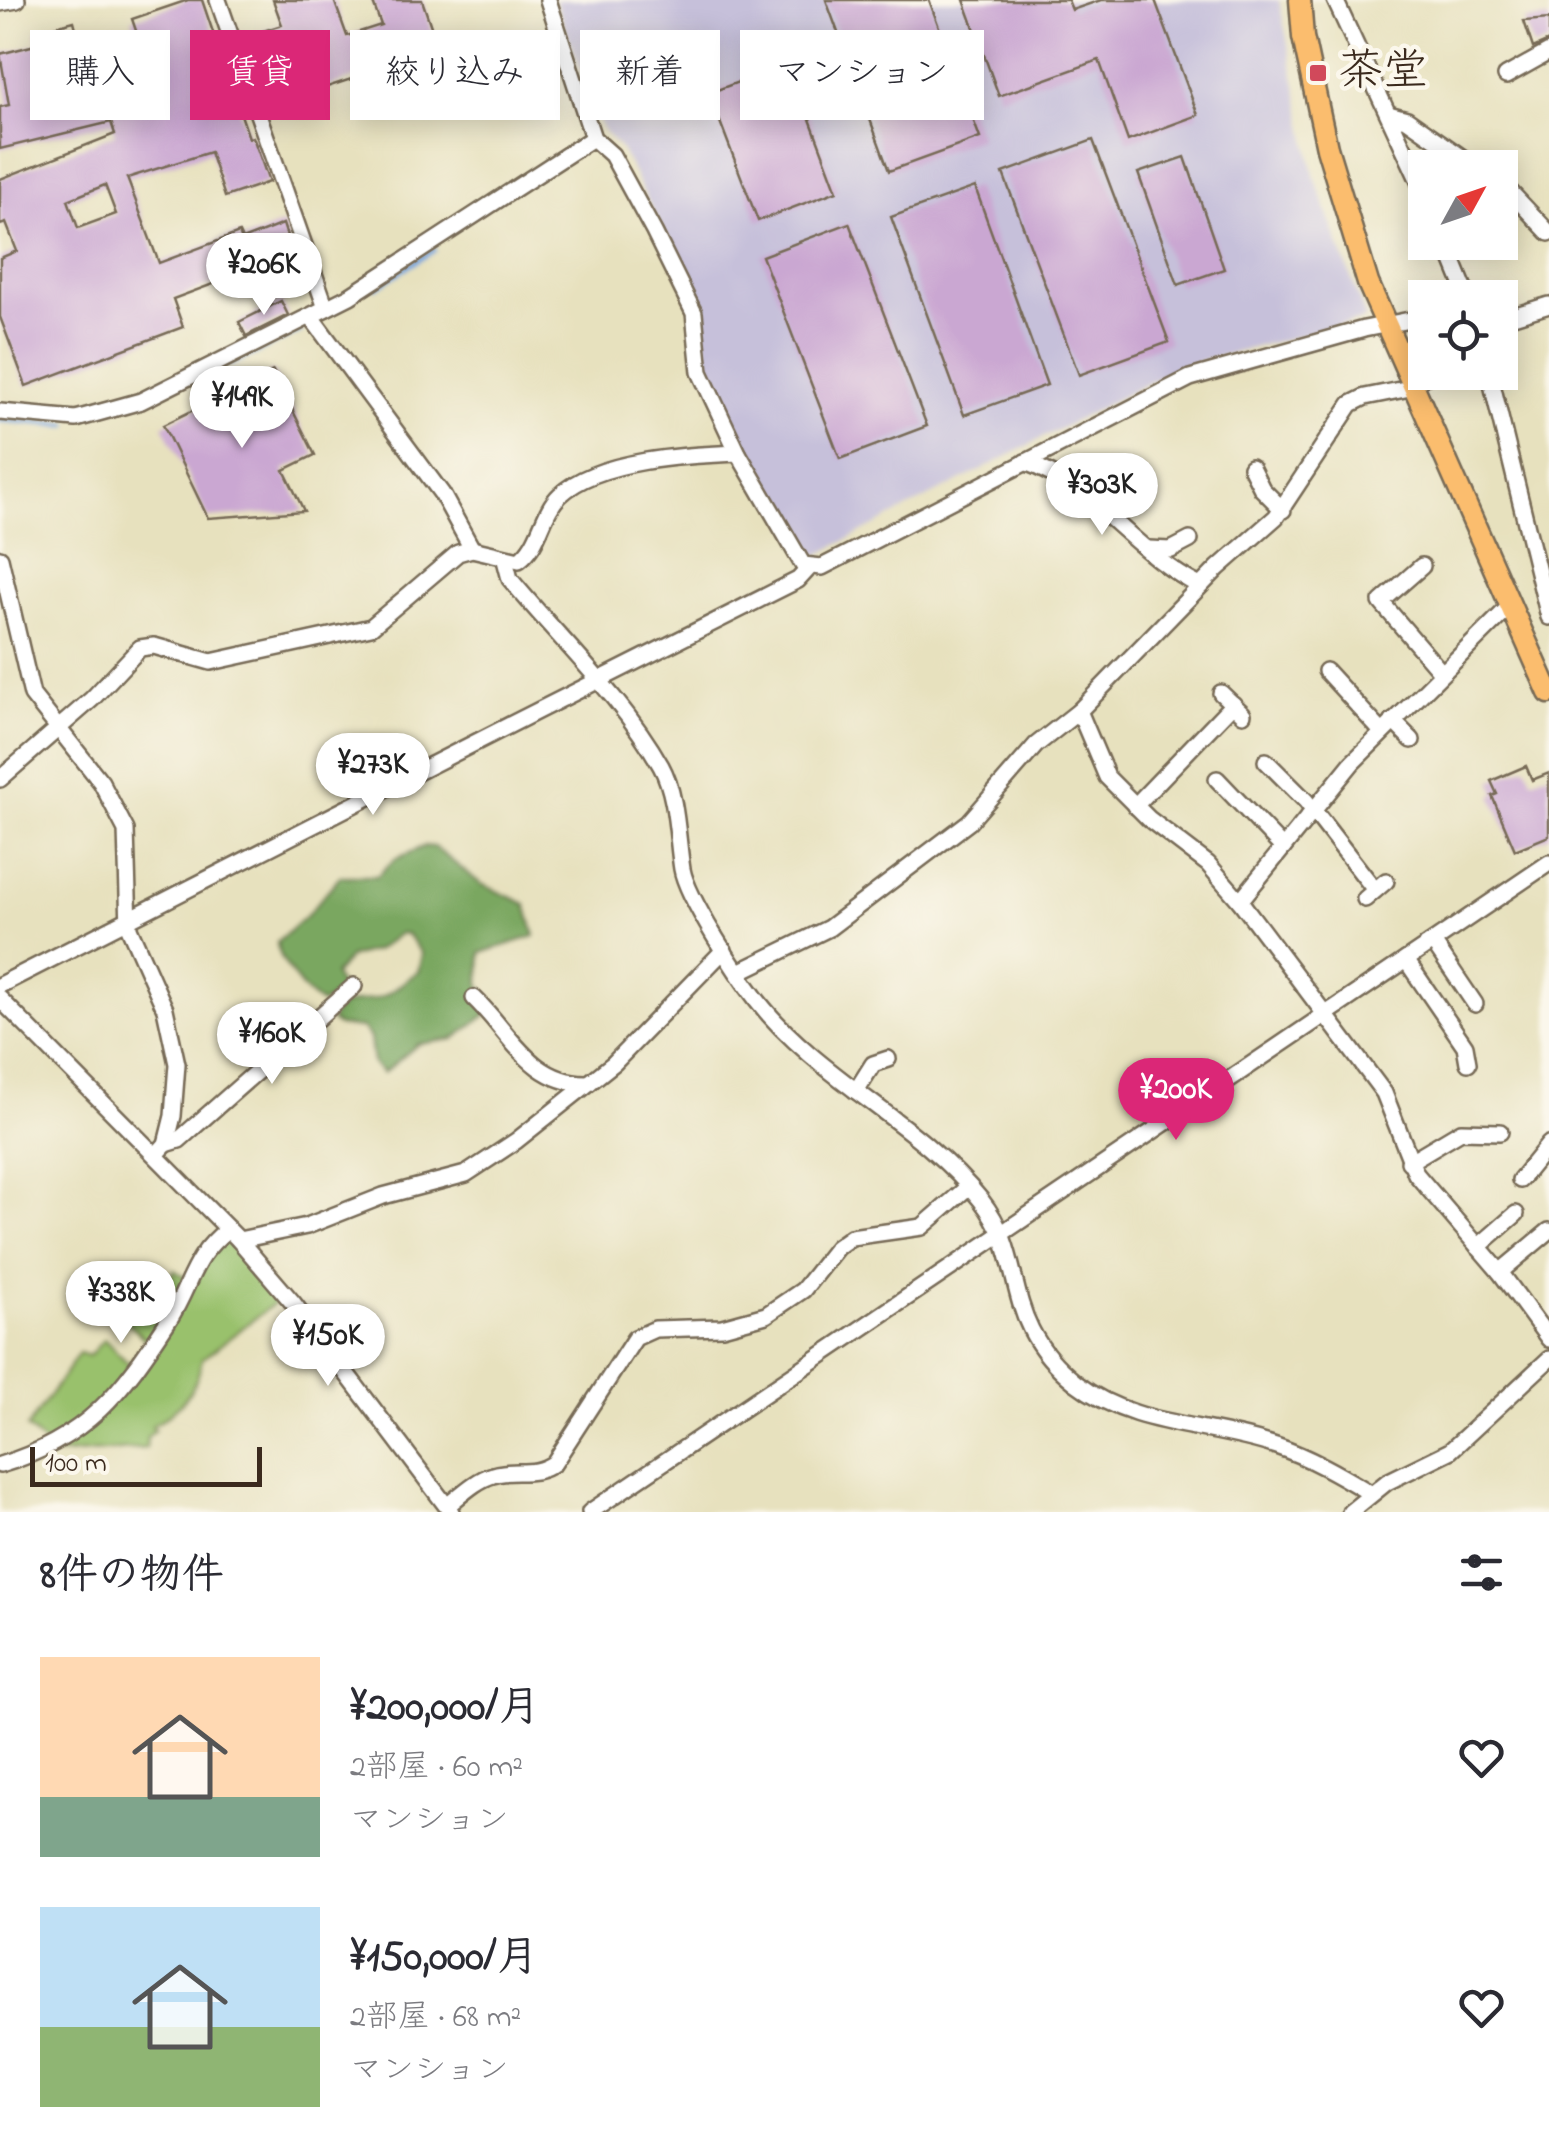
<!DOCTYPE html>
<html lang="ja">
<meta charset="utf-8">
<style>
:root{--surface:#fff;--page:#f7f7f7;--text:#2b2b33;--muted:#7c7c81;--accent:#db2777}
body{margin:0;font-family:"Indie Flower","Klee One",sans-serif;background:var(--page);color:var(--text);height:100vh;display:flex;flex-direction:column;font-size:38px;white-space:nowrap}
*{box-sizing:border-box;margin:0}
p{font-size:32px;color:var(--muted)}
.icon{flex:none;width:55px;height:55px;fill:none;stroke:currentColor;stroke-width:2;stroke-linecap:round;stroke-linejoin:round}
.map{position:relative;height:1512px;overflow:hidden}
.panel{display:flex;flex-direction:column;background:var(--surface);flex:1}
.panel>*{flex:none}
.top-card{position:absolute;left:30px;top:30px;width:1000px;height:90px;display:flex;gap:20px}
.needle{width:65px;rotate:50deg}
.fabs{position:absolute;left:1408px;top:150px;display:grid;gap:20px}
.fabs a{display:grid;place-items:center;width:110px;height:110px;border-radius:0px;background:var(--surface);box-shadow:0 5px 25px #0003;font-size:50px}
.scale{position:absolute;left:30px;bottom:25px;width:232px;box-sizing:border-box;padding-left:10px;border:5px solid #3b2a1e;border-top:0;font-size:28px;line-height:35px;white-space:nowrap;color:#3b2a1e;-webkit-text-stroke:8px #fbf7ec;paint-order:stroke}
.price{position:absolute;translate:-50% -85px;padding:0 22px;border-radius:35px;background:#fff;color:#222;font-size:32px;line-height:65px;filter:drop-shadow(0 2px 5px #0008)}
.price::after{content:'';position:absolute;left:50%;top:60px;width:30px;height:22px;margin-left:-15px;background:inherit;clip-path:polygon(0 0,100% 0,50% 100%)}
.price.on{background:var(--accent);color:#fff}
ul{padding:0;list-style:none}
li{display:flex;align-items:center;gap:30px;height:250px;padding:0 40px}
li span{display:grid;place-items:center;flex:none;width:280px;height:200px;border-radius:0px;color:#555}
li>.icon{margin-inline-start:auto}
span .icon{width:120px;height:120px;fill:#fffc;stroke-width:1}
li b{font-size:42px}
h2{display:flex;justify-content:space-between;align-items:center;height:120px;padding:0 40px;font-size:42px}
.chip{padding:0 35px;border-radius:0px;background:var(--surface);box-shadow:0 5px 25px #0003;font-size:35px;line-height:90px}
.chip.on{background:var(--accent);color:#fff}
.map>svg:first-child{display:block}
.industrial{fill:#c6c0da}
.green{fill:#99c16c;stroke:#6a7645;stroke-width:2.5}
.forest{fill:#7aa760;stroke:#5a683f;stroke-width:2.5}
.lines{fill:none;stroke-linecap:round;stroke-linejoin:round}
.stream{stroke:#73a4dd;stroke-width:5}
.building{fill:#caa7d2;fill-rule:evenodd}
.minor-casing{stroke:#776a56;stroke-width:20}
.major-casing{stroke:#776a56;stroke-width:25}
.minor{stroke:#fff;stroke-width:15}
.major{stroke:#fbbd6e;stroke-width:20}
.poi-dot{fill:#d1495b;stroke:#fbf7ec;stroke-width:4}
.labels{text-anchor:middle;dominant-baseline:central;stroke-width:9;stroke-linejoin:round;paint-order:stroke}
.poi-label{font-size:45px;fill:#3b2a1e;stroke:#fbf7ec;text-anchor:start}
</style>
<div class="map">
<svg width="1549" height="1512" viewBox="0 0 1549 1512">
<rect width="100%" height="100%" fill="#fbf7ec"/>
<filter id="ink" filterUnits="userSpaceOnUse"><feTurbulence type="fractalNoise" baseFrequency=".01" numOctaves="2"/><feDisplacementMap in="SourceGraphic" scale="20" xChannelSelector="R" yChannelSelector="G"/><feConvolveMatrix kernelMatrix="1 2 1 2 8 2 1 2 1" color-interpolation-filters="sRGB"/></filter>
<filter id="wash" filterUnits="userSpaceOnUse"><feTurbulence type="fractalNoise" baseFrequency=".0048" numOctaves="4" result="noise"/><feDisplacementMap in="SourceGraphic" scale="40" xChannelSelector="R" yChannelSelector="G"/><feGaussianBlur stdDeviation="2.25" result="paint"/><feColorMatrix in="noise" values="0 0 0 0 0 0 0 0 0 0 0 0 0 0 0 0 0 1.4 0 .05"/><feComposite in="paint" operator="in"/></filter>
<g filter="url(#wash)">
<rect width="100%" height="100%" fill="#e7e1be"/>
<!-- industrial -->
<polygon class="industrial" points="555,0 1279,0 1314,175 1366,319 1200,361 1161,376 816,556 806,556 741,449 709,370 700,307 688,278 622,151 602,129"/>
<!-- green -->
<path class="green" d="M225,1236L280,1299L202,1359C197,1390 179,1410 152,1426L155,1430L147,1437L146,1448L48,1455L51,1449L27,1428L79,1353L89,1356L104,1339L129,1364L147,1341L127,1322L130,1317L121,1306L137,1284L157,1302L174,1270L190,1280Z"/>
<!-- forest -->
<path class="forest" d="M425,846L434,847L481,884L526,904L535,936L481,953L480,985L495,1008L454,1039L418,1044L383,1073L373,1064L370,1038L362,1028L338,1026L331,1021C339,995 365,1006 385,995C397,989 406,979 418,972L422,954L407,934L400,933L377,950L350,957L334,975L342,989L322,1004C307,998 277,958 277,942L308,914L340,876H377L395,859Z"/>
<g class="lines">
<!-- stream -->
<g class="stream">
<polyline points="376,287 434,250"/>
<polyline points="231,364 300,331"/>
<polyline points="0,420 67,425"/>
</g>
</g>
<g id="blocks">
<!-- building -->
<g class="building">
<path d="M188,0H202L249,138L253,137L269,182L225,197L210,152L127,178L159,263L239,233L242,240L283,224L289,242L248,257L253,269L173,299L183,327L26,386L0,317V258L17,251L6,223L0,225V179L115,134L111,122L0,149V107L9,105L0,54L39,44L36,31L74,21L85,62L102,56L106,67L144,54L132,19ZM105,185L116,214L78,228L68,200Z"/>
<polygon points="273,0 334,0 347,36 381,25 372,0 422,0 439,50 270,106 247,36 282,25"/>
<polygon points="826,0 929,0 980,138 889,171"/>
<polygon points="964,0 1068,0 1072,10 1101,0 1155,0 1198,115 1128,141 1099,60 999,96"/>
<polygon points="1549,19 1549,41 1533,48 1524,21"/>
<polygon points="789,63 837,191 758,221 709,93"/>
<polygon points="1093,140 1169,342 1079,375 1003,173"/>
<polygon points="1185,157 1224,269 1178,285 1138,173"/>
<polygon points="975,187 1047,385 964,415 891,217"/>
<polygon points="849,223 927,426 840,459 762,256"/>
<polygon points="281,301 288,315 246,336 239,322"/>
<polygon points="273,371 315,455 284,470 304,511 208,518 163,425"/>
<polygon points="1526,766 1532,780 1549,773 1549,836 1515,850 1492,796 1497,794 1491,781"/>
</g>
</g>
</g>
<g filter="url(#ink)">
<use href="#blocks" fill-opacity="0" stroke="#776a56" stroke-width="2.5"/>
<g class="lines">
<defs>
<g id="minor">
<polyline points="218,0 326,308"/>
<polyline points="548,0 593,138 612,155 654,232 694,313 700,372 738,453 803,565 822,567 1190,378 1364,329 1425,317"/>
<polyline points="1335,0 1425,194"/>
<polyline points="0,3 17,0"/>
<polyline points="1506,76 1549,52"/>
<polyline points="1392,115 1407,119 1477,168"/>
<polyline points="1500,181 1549,233"/>
<polyline points="1445,242 1468,298"/>
<polyline points="311,317 442,494 472,549"/>
<polyline points="1500,320 1549,305"/>
<polyline points="1489,372 1549,617"/>
<polyline points="1414,383 1434,372"/>
<polyline points="0,412 76,419 141,401 350,296 593,138"/>
<path d="M1025,462C1095,487 1135,554 1200,586"/>
<polyline points="1251,467 1262,489 1283,510"/>
<polyline points="1148,549 1171,550 1190,540"/>
<polyline points="0,558 32,695 101,782 126,830 129,928 165,1009 177,1064 173,1116 166,1144 156,1155"/>
<path d="M505,560L510,579C561,641 621,696 661,766C677,795 677,838 682,869C687,898 738,975 757,1000C818,1079 919,1122 981,1200C1030,1262 997,1320 1076,1383C1134,1428 1209,1423 1276,1446C1309,1457 1340,1475 1370,1493"/>
<polyline points="1422,566 1381,602 1441,672"/>
<polyline points="1326,671 1382,732"/>
<polyline points="1221,693 1243,714"/>
<polyline points="1079,711 1107,777 1149,819 1208,864 1240,901 1384,1093 1416,1174 1500,1272 1549,1339"/>
<polyline points="1393,721 1412,740"/>
<polyline points="1266,761 1306,801 1375,890"/>
<path d="M0,779L92,699L140,648L154,646L211,662L371,627L458,553L472,549L519,560C541,544 541,513 560,495C598,459 689,455 738,453"/>
<polyline points="1217,779 1283,848"/>
<polyline points="1135,806 1233,704"/>
<polyline points="1365,899 1386,881"/>
<polyline points="1240,901 1352,763 1510,606"/>
<polyline points="1433,942 1475,1004"/>
<polyline points="1406,960 1465,1046 1468,1063"/>
<polyline points="741,971 829,928 969,822 1036,745 1079,711 1218,568 1276,517 1351,404 1365,397 1415,387"/>
<path d="M0,985C266,849 531,713 798,580L810,567"/>
<path d="M474,998C510,1032 531,1085 589,1083"/>
<polyline points="0,999 239,1240 294,1304 451,1512"/>
<polyline points="856,1091 873,1064 888,1059"/>
<polyline points="166,1144 179,1140 354,986"/>
<polyline points="1409,1162 1461,1131 1500,1132"/>
<polyline points="1520,1180 1549,1144"/>
<polyline points="239,1240 307,1226 383,1196 466,1174 516,1141 614,1063 724,950"/>
<polyline points="1478,1247 1516,1214"/>
<polyline points="1500,1272 1549,1231"/>
<path d="M0,1465C87,1439 122,1392 170,1318C192,1282 192,1257 228,1229"/>
<path d="M447,1506C461,1495 476,1480 493,1475C514,1468 534,1478 554,1463L635,1338L655,1329L722,1327L766,1315L803,1290L837,1247L851,1237L922,1227L968,1187"/>
<polyline points="590,1512 1549,863"/>
<polyline points="1350,1512 1387,1482 1450,1451 1549,1359"/>
</g>
<polyline id="major" points="1300,0 1303,37 1327,148 1368,283 1549,693"/>
</defs>
<!-- minor casing -->
<use href="#minor" class="minor-casing"/>
<!-- major casing -->
<use href="#major" class="major-casing"/>
<!-- minor -->
<use href="#minor" class="minor"/>
<!-- major -->
<use href="#major" class="major"/>
</g>
</g>
<!-- markers -->
<rect class="poi-dot" x="1308" y="63" width="20" height="20" rx="5"/>
<g class="labels">
<!-- poi labels -->
<g class="poi-label">
<text x="1338" y="73">茶堂</text>
</g>
</g>
</svg>
<div class="fabs">
<a><svg class="needle" viewBox="-14 -14 28 28"><path d="M0-13l5 13h-10z" fill="#e53935"/><path d="M0 13l5-13h-10z" fill="#7c7c81"/></svg></a>
<a><svg class="icon" aria-label="locate" viewBox="0 0 24 24"><circle cx="12" cy="12" r="6"/><path d="M12 2v4M12 18v4M2 12h4M18 12h4"/></svg></a>
</div>
<div class="scale">100 m</div>
<b class="price" style="left:264px;top:318px">¥206K</b>
<b class="price" style="left:242px;top:451px">¥149K</b>
<b class="price" style="left:1102px;top:538px">¥303K</b>
<b class="price" style="left:373px;top:818px">¥273K</b>
<b class="price" style="left:272px;top:1087px">¥160K</b>
<b class="price on" style="left:1176px;top:1143px">¥200K</b>
<b class="price" style="left:121px;top:1346px">¥338K</b>
<b class="price" style="left:328px;top:1389px">¥150K</b>
<div class="top-card">
<a class="chip">購入</a>
<a class="chip on">賃貸</a>
<a class="chip">絞り込み</a>
<a class="chip">新着</a>
<a class="chip">マンション</a>
</div>
</div>
<section class="panel">
<h2>8件の物件<svg class="icon" aria-label="filters" viewBox="0 0 24 24"><path d="M4 7h16M4 17h16"/><circle cx="9" cy="7" r="2"/><circle cx="15" cy="17" r="2"/></svg></h2>
<ul>
<li><span style="background:linear-gradient(#ffd9b3 70%,#7fa58c 0)"><svg class="icon" aria-label="home" viewBox="0 0 24 24"><path d="M3 11l9-7 9 7M6 9v11h12V9"/></svg></span><div><b>¥200,000/月</b><p>2部屋 · 60 m²</p><p>マンション</p></div><svg class="icon" aria-label="heart" viewBox="0 0 24 24"><path d="M12 20l-8-8c-3-5 5-10 8-4 3-6 11-1 8 4z"/></svg></li>
<li><span style="background:linear-gradient(#bfe0f5 60%,#8fb573 0)"><svg class="icon" aria-label="home" viewBox="0 0 24 24"><path d="M3 11l9-7 9 7M6 9v11h12V9"/></svg></span><div><b>¥150,000/月</b><p>2部屋 · 68 m²</p><p>マンション</p></div><svg class="icon" aria-label="heart" viewBox="0 0 24 24"><path d="M12 20l-8-8c-3-5 5-10 8-4 3-6 11-1 8 4z"/></svg></li>
</ul>
</section>
